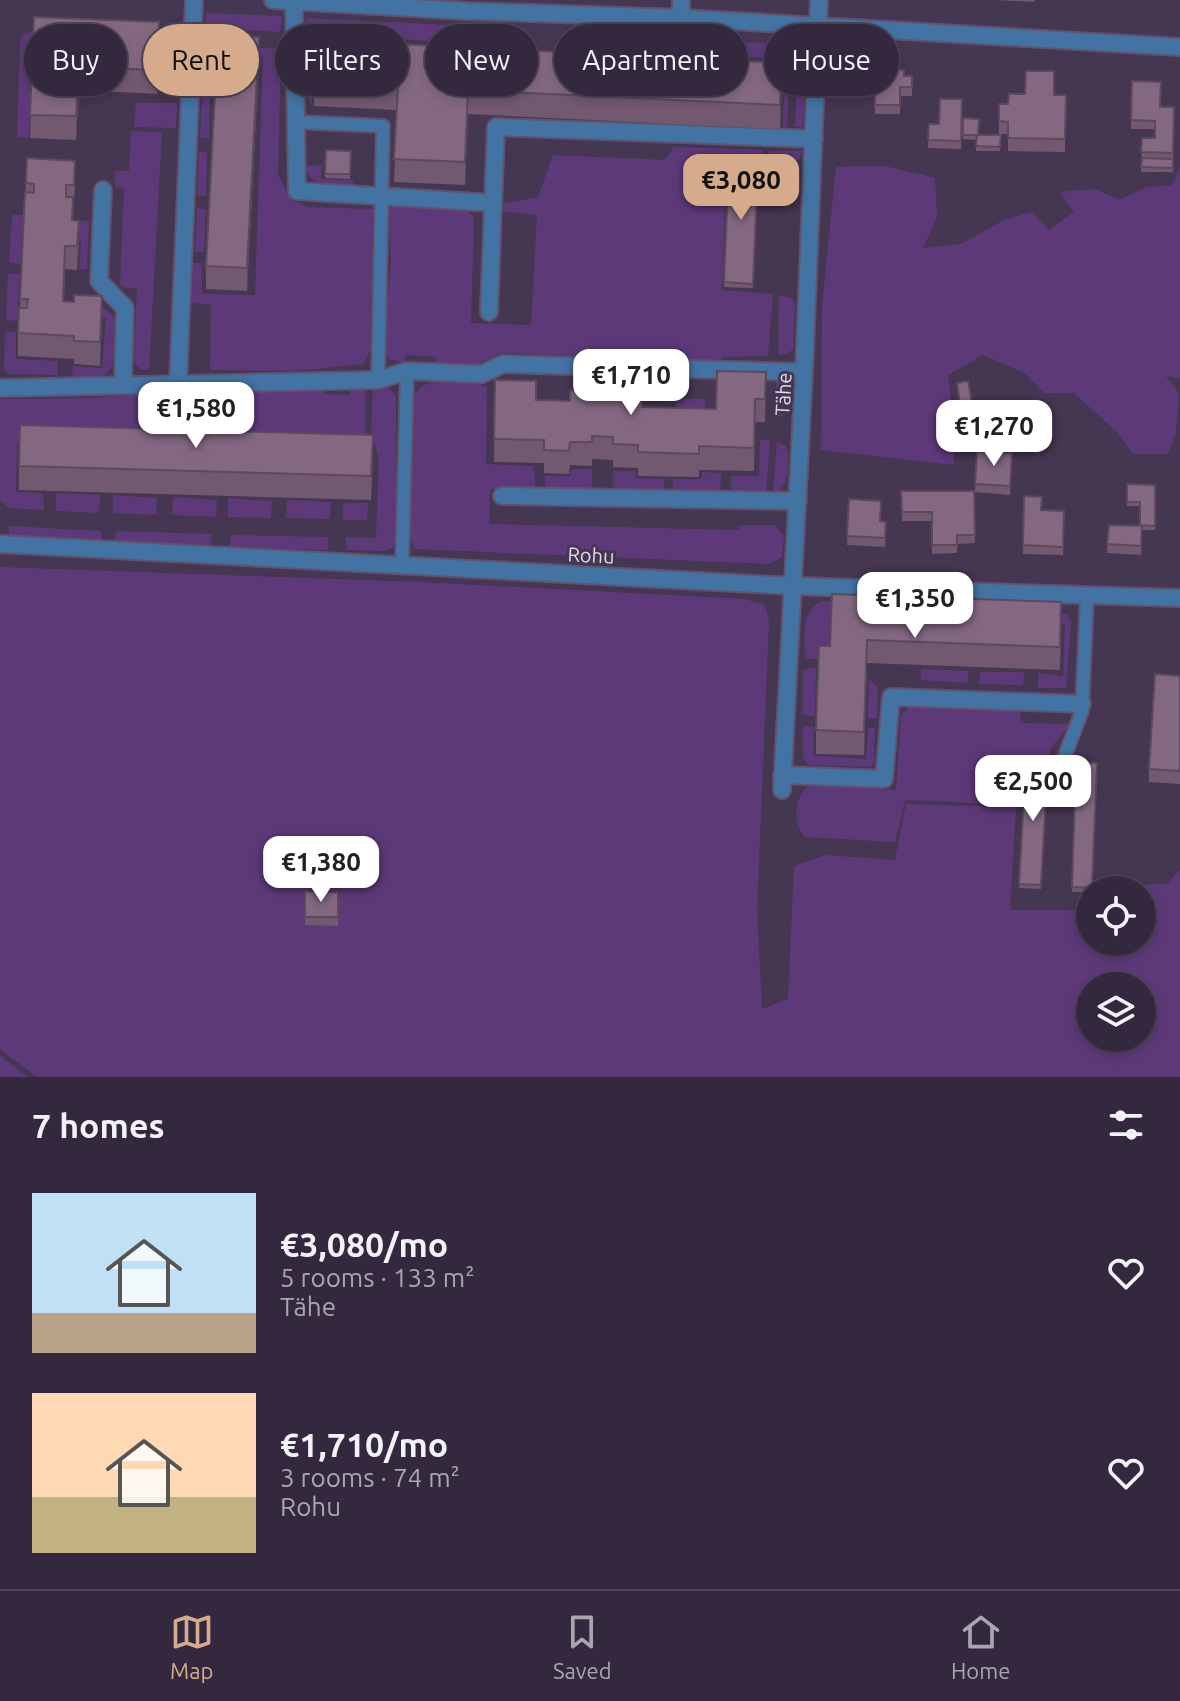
<!DOCTYPE html>
<meta charset="utf-8">
<style>
:root{--surface:#34283e;--page:#3f3449;--text:#f1f3f6;--muted:#a9a6b0;--line:#4e4458;--accent:#d6ab8b}
body{margin:0;font-family:Ubuntu,sans-serif;background:var(--page);color:var(--text);height:100vh;display:flex;flex-direction:column;font-size:30px;white-space:nowrap}
*{box-sizing:border-box;margin:0}
p{font-size:26px;color:var(--muted)}
.icon{flex:none;width:44px;height:44px;fill:none;stroke:currentColor;stroke-width:2;stroke-linecap:round;stroke-linejoin:round}
.map{position:relative;height:1077px;overflow:hidden}
.panel{display:flex;flex-direction:column;background:var(--surface);flex:1}
.panel>*{flex:none}
.banner{position:absolute;left:24px;top:24px;width:1132px;height:72px;display:flex;gap:16px}
.fabs{position:absolute;left:1076px;top:876px;display:grid;gap:16px}
.fabs a{display:grid;place-items:center;width:80px;height:80px;border-radius:50%;background:var(--surface);box-shadow:0 4px 12px #0003,0 0 0 2px var(--line);font-size:40px}
.price{position:absolute;translate:-50% -68px;padding:0 18px;border-radius:16px;background:#fff;color:#222;font-size:26px;line-height:52px;filter:drop-shadow(0 2px 4px #0008)}
.price::after{content:'';position:absolute;left:50%;top:48px;width:24px;height:18px;margin-left:-12px;background:inherit;clip-path:polygon(0 0,100% 0,50% 100%)}
.price.selected{background:var(--accent);color:#111}
ul{padding:0;list-style:none}
li{display:flex;align-items:center;gap:24px;height:200px;padding:0 32px}
li span{display:grid;place-items:center;flex:none;width:224px;height:160px;border-radius:0px;color:#555}
li>.icon{margin-inline-start:auto}
span .icon{width:96px;height:96px;fill:#fffc;stroke-width:1}
li b{font-size:34px}
h2{display:flex;justify-content:space-between;align-items:center;height:96px;padding:0 32px;font-size:34px}
.tag{padding:0 28px;border-radius:36px;background:var(--surface);box-shadow:0 4px 12px #0003,0 0 0 2px var(--line);font-size:28px;line-height:72px}
.tag.selected{background:var(--accent);color:#111}
.tabs{display:flex;justify-content:space-around;align-items:center;height:112px;border-top:2px solid var(--line);background:var(--surface);font-size:22px;color:var(--muted)}
.tabs a{display:grid;justify-items:center;gap:4px}
.tabs .selected{color:var(--accent)}
.map>svg:first-child{display:block}
.green{fill:#5e397a;fill-rule:evenodd}
.lines{fill:none;stroke-linecap:round;stroke-linejoin:round}
.service-casing{stroke:#61536d;stroke-width:16}
.minor-casing{stroke:#61536d;stroke-width:20}
.tertiary-casing{stroke:#61536d;stroke-width:20}
.service{stroke:#4273a2;stroke-width:12}
.minor{stroke:#4273a2;stroke-width:16}
.tertiary{stroke:#4273a2;stroke-width:16}
.wall{fill:#725970}
.shaded-wall{fill:#5c495b}
.building{fill:#846882;stroke:#5c495b;stroke-width:2}
.labels{text-anchor:middle;dominant-baseline:central;stroke-width:6;stroke-linejoin:round;paint-order:stroke}
.street-label{font-size:20px;fill:#e0d7e9;stroke:#453652}
</style>
<div class="map">
<svg width="1180" height="1077" viewBox="0 0 1180 1077">
<rect width="100%" height="100%" fill="#453652"/>
<!-- green -->
<g class="green">
<polygon points="206,13 282,16 280,32 205,28"/>
<polygon points="306,18 447,25 446,42 306,33"/>
<polygon points="34,32 29,138 17,137 20,39 25,33"/>
<polygon points="730,42 775,43 775,58 730,56"/>
<polygon points="205,45 281,49 278,175 291,200 307,207 373,209 371,349 364,364 294,371 210,370 211,305 192,303 193,263 201,263 202,294 255,295 263,57 213,54 211,80 204,79"/>
<polygon points="161,49 174,49 173,71 166,91 158,93"/>
<polygon points="303,64 314,64 312,105 304,94"/>
<polygon points="738,74 789,77 787,128 783,127 784,86 738,82"/>
<polygon points="797,76 805,77 803,127 795,127"/>
<polygon points="202,93 210,95 209,138 200,138"/>
<polygon points="136,103 177,103 176,128 134,127"/>
<polygon points="131,131 162,132 149,370 140,369 136,365 134,356 137,288 125,288 120,284 124,188 115,187 115,171 129,171"/>
<polygon points="674,147 762,150 762,164 726,161 722,290 773,294 768,356 724,357 719,362 501,353 477,365 436,364 436,357 405,355 405,363 388,359 384,345 391,258 388,209 393,206 464,208 474,217 471,323 531,325 537,215 497,211 497,205 538,197 553,155 664,160"/>
<polygon points="199,151 207,152 206,196 197,196"/>
<polygon points="769,151 802,151 799,159 783,167 769,164"/>
<path d="M322,165L321,179L353,180V188C332,186 312,189 305,166Z"/>
<polygon points="885,166 935,178 937,217 923,248 961,244 1002,221 1031,212 1049,230 1074,212 1060,192 1095,189 1119,200 1147,187 1172,185 1180,167 1180,378 1166,376 1179,393 1176,432 1168,454 1133,454 1118,433 1074,393 1044,393 1024,373 983,355 948,375 953,415 954,465 821,450 822,307 836,167"/>
<polygon points="197,208 206,209 204,252 195,252"/>
<polygon points="12,215 23,215 20,264 9,263"/>
<polygon points="75,220 89,221 87,269 79,269 81,241 73,240"/>
<polygon points="8,274 19,274 18,321 6,320"/>
<polygon points="779,295 793,299 795,304 793,349 787,354 778,355"/>
<path d="M97,305L107,310L115,319C116,330 115,341 114,352C113,382 96,377 72,378L73,366L102,368L106,318L76,316Z"/>
<polygon points="5,332 16,332 16,359 58,361 58,375 9,374 4,370"/>
<path d="M776,379H783L791,391C790,404 789,414 775,419Z"/>
<polygon points="433,382 472,382 487,387 486,464 534,466 535,490 490,489 489,524 739,530 740,525 775,525 784,536 782,557 769,564 415,549 410,539 412,397 422,386"/>
<polygon points="365,386 365,431 372,455 17,443 16,492 43,493 44,510 9,508 0,500 0,399 95,398 163,392 324,388 324,394 349,395 350,387"/>
<path d="M373,386C384,386 390,386 396,397V540L392,548L384,551L346,550V537L376,538L379,460L371,429Z"/>
<polygon points="677,399 705,399 704,430 675,429"/>
<polygon points="760,439 770,441 766,495 731,496 731,476 759,476"/>
<path d="M777,441L787,447C789,464 790,488 773,495Z"/>
<polygon points="571,469 592,469 592,492 546,491 545,476 570,476"/>
<polygon points="613,471 635,471 636,478 664,479 664,493 613,492"/>
<polygon points="702,472 721,473 720,495 673,494 673,479 701,479"/>
<polygon points="56,493 100,495 99,513 56,511"/>
<polygon points="113,495 157,498 156,515 113,513"/>
<polygon points="173,497 217,500 216,517 172,515"/>
<polygon points="228,498 272,501 271,518 228,517"/>
<polygon points="287,500 331,502 330,519 286,518"/>
<polygon points="343,503 368,503 367,520 343,520"/>
<polygon points="9,526 101,531 102,541 9,537"/>
<polygon points="116,531 212,534 210,545 114,542"/>
<polygon points="231,535 328,537 328,550 229,547"/>
<path d="M0,567L420,582L744,599L765,605L769,621L757,910L762,1009L788,999L794,866L825,855L895,860L906,804L1016,807L1010,910H1090V942H1142V890H1110L1113,886L1167,884L1180,870V1077H37L0,1049ZM1090,986H1142V1038H1090Z"/>
<path d="M822,601L913,604L911,617L830,614L829,659H805C805,638 800,610 822,601Z"/>
<polygon points="1040,613 1066,614 1071,621 1066,688 1038,688 1038,673 1063,676 1065,624 1040,619"/>
<polygon points="816,668 815,716 803,715 803,669"/>
<polygon points="921,669 968,671 968,683 921,680"/>
<polygon points="980,672 1024,672 1023,685 979,684"/>
<polygon points="869,678 878,688 877,719 868,718"/>
<path d="M910,705L1020,710L1021,723L1070,724L1050,749V764H1023L1020,805L905,800L895,842L805,837C792,825 794,794 810,785L896,790L901,716Z"/>
<polygon points="803,726 814,727 813,756 866,759 868,728 875,728 874,763 870,767 808,765 803,757"/>
<polygon points="0,1056 28,1077 0,1077"/>
</g>
<g class="lines">
<defs>
<g id="service">
<polyline points="295,122 383,126 378,380"/>
<polyline points="402,565 407,371"/>
<polyline points="1064,758 1082,711 1087,595"/>
</g>
<g id="minor">
<polyline points="681,0 681,18"/>
<polyline points="294,1 297,191 493,203"/>
<polyline points="103,190 99,281 125,308 123,385"/>
<polyline points="489,312 496,127 814,139"/>
<polyline points="178,384 194,0"/>
<polyline points="0,388 378,380 407,371 482,374 503,364 804,372"/>
<polyline points="502,496 798,501"/>
<polyline points="0,544 793,586 1180,598"/>
<polyline points="782,775 884,779 891,697 1082,704"/>
<polyline points="782,790 804,372 819,0"/>
</g>
<polyline id="tertiary" points="273,0 467,11 681,18 1180,47"/>
</defs>
<!-- service casing -->
<use href="#service" class="service-casing"/>
<!-- minor casing -->
<use href="#minor" class="minor-casing"/>
<!-- tertiary casing -->
<use href="#tertiary" class="tertiary-casing"/>
<!-- service -->
<use href="#service" class="service"/>
<!-- minor -->
<use href="#minor" class="minor"/>
<!-- tertiary -->
<use href="#tertiary" class="tertiary"/>
</g>
<!-- wall -->
<g class="wall">
<polygon points="995,0 1035,0 1034,2"/>
<polygon points="34,17 159,46 157,94 79,90 76,140 30,138"/>
<polygon points="707,41 719,42 719,51 706,50"/>
<polygon points="259,60 247,291 206,289 206,266"/>
<polygon points="875,70 904,76 912,76 912,96 900,96 900,114 875,114"/>
<polygon points="1132,81 1160,107 1174,107 1173,172 1141,172 1142,138 1155,138 1155,129 1131,129"/>
<polygon points="314,83 782,86 780,129 468,114 465,185 394,182 397,110 314,106"/>
<polygon points="1054,95 1066,95 1065,152 1008,151 1008,134 999,134 999,104 1008,104"/>
<polygon points="962,99 961,149 928,148 929,124 939,124"/>
<polygon points="963,118 978,135 1001,135 1000,151 976,151 976,140 963,139"/>
<polygon points="326,150 351,151 350,179 325,178"/>
<polygon points="27,158 75,184 73,220 79,244 77,270 65,269 64,301 102,319 100,366 74,364 74,359 18,356 18,333 20,308"/>
<polygon points="729,160 758,161 753,288 724,287"/>
<polygon points="766,372 765,422 755,422 754,471 699,470 699,477 638,476 638,468 613,467 613,460 592,459 592,466 570,465 569,474 544,473 544,463 494,462 495,380 536,400 642,407 716,409"/>
<polygon points="957,387 972,403 972,407 960,409"/>
<rect x="1030" y="416" width="11" height="24"/>
<polygon points="977,451 1012,453 1010,495 975,492"/>
<polygon points="373,458 371,500 19,490 19,466"/>
<polygon points="1127,484 1155,485 1155,530 1142,530 1141,555 1107,553 1109,525 1140,526 1140,506 1127,506"/>
<polygon points="901,491 974,491 975,543 957,544 957,553 932,554 932,521 902,521"/>
<polygon points="1024,496 1042,510 1064,511 1063,555 1023,554"/>
<polygon points="849,499 881,521 886,522 885,547 847,545"/>
<polygon points="832,594 1061,626 1060,670 867,663 864,755 816,754 816,730 830,646"/>
<polygon points="1180,676 1180,784 1149,782 1149,769"/>
<polygon points="1026,760 1048,762 1041,889 1019,888"/>
<polygon points="1076,763 1097,763 1092,890 1090,890 1090,892 1072,892"/>
<polygon points="305,891 338,892 338,926 305,925"/>
</g>
<!-- shaded-wall -->
<g class="shaded-wall">
<polygon points="159,22 159,46 157,94 157,70"/>
<polygon points="259,37 259,60 247,291 247,268"/>
<polygon points="782,63 782,86 780,129 780,105"/>
<polygon points="79,67 79,90 76,140 76,116"/>
<polygon points="468,90 468,114 465,185 465,162"/>
<polygon points="79,221 79,244 77,270 77,246"/>
<polygon points="65,246 65,269 63,325 63,301"/>
<polygon points="102,296 102,319 100,366 100,342"/>
<polygon points="867,640 867,663 864,755 864,732"/>
</g>
<!-- building -->
<g class="building">
<polygon points="34,17 159,22 157,70 79,67 76,116 30,115"/>
<polygon points="218,35 259,37 247,268 206,266"/>
<polygon points="316,40 782,63 780,105 468,90 465,162 394,159 398,86 314,83"/>
<polygon points="707,41 719,42 719,47 706,46"/>
<polygon points="875,70 904,70 904,76 912,76 912,87 900,87 900,105 875,105"/>
<polygon points="1026,71 1054,71 1054,95 1066,95 1065,139 1008,138 1008,122 999,121 999,104 1008,104 1009,94 1025,94"/>
<polygon points="1132,81 1161,82 1160,107 1174,107 1173,153 1141,152 1142,138 1155,138 1155,121 1131,120"/>
<polygon points="940,99 962,99 961,141 928,140 929,124 939,124"/>
<polygon points="963,118 979,119 978,135 1001,135 1000,147 976,146 977,135 963,135"/>
<polygon points="326,150 351,151 350,174 325,174"/>
<polygon points="27,158 75,161 74,185 66,185 66,197 73,197 72,220 79,221 77,246 65,246 63,301 74,302 74,295 102,296 100,342 74,341 74,336 18,333 19,308 27,308 28,299 20,299 25,192 34,193 34,184 26,183"/>
<polygon points="1142,158 1173,159 1173,168 1141,167"/>
<polygon points="729,160 758,161 753,284 724,282"/>
<polygon points="717,371 766,372 765,399 755,399 754,448 699,446 699,454 638,452 638,445 613,444 613,437 592,436 592,442 570,442 569,451 544,450 544,440 494,439 495,380 536,381 536,400 570,401 570,390 642,392 642,407 716,409"/>
<polygon points="968,381 972,403 960,405 957,383"/>
<rect x="1030" y="416" width="11" height="19"/>
<polygon points="20,425 373,435 371,476 19,466"/>
<polygon points="977,451 1012,453 1010,486 975,484"/>
<polygon points="1127,484 1155,485 1155,526 1140,525 1140,502 1127,502"/>
<polygon points="901,491 974,491 975,535 957,535 957,545 932,545 932,512 902,512"/>
<polygon points="1024,496 1042,497 1041,510 1064,511 1063,547 1023,545"/>
<polygon points="849,499 881,501 880,521 886,522 885,538 847,536"/>
<polygon points="1109,525 1142,526 1141,546 1107,544"/>
<polygon points="832,594 1061,602 1060,647 867,640 864,732 816,730 819,646 830,646"/>
<polygon points="1155,674 1180,676 1180,771 1149,769"/>
<polygon points="1026,760 1048,762 1041,885 1019,884"/>
<polygon points="1076,763 1097,763 1092,888 1072,887"/>
<polygon points="305,891 338,892 338,917 305,917"/>
</g>
<g class="labels">
<!-- street labels -->
<g class="street-label">
<text transform="translate(783 394) rotate(-87)">Tähe</text>
<text transform="translate(591 555) rotate(3)">Rohu</text>
</g>
</g>
</svg>
<div class="fabs">
<a><svg class="icon" aria-label="locate" viewBox="0 0 24 24"><circle cx="12" cy="12" r="6"/><path d="M12 2v4M12 18v4M2 12h4M18 12h4"/></svg></a>
<a><svg class="icon" aria-label="layers" viewBox="0 0 24 24"><path d="M12 4l9 5-9 5-9-5zM3 14l9 5 9-5"/></svg></a>
</div>
<b class="price selected" style="left:741px;top:222px">€3,080</b>
<b class="price" style="left:631px;top:417px">€1,710</b>
<b class="price" style="left:196px;top:450px">€1,580</b>
<b class="price" style="left:994px;top:468px">€1,270</b>
<b class="price" style="left:915px;top:640px">€1,350</b>
<b class="price" style="left:1033px;top:823px">€2,500</b>
<b class="price" style="left:321px;top:904px">€1,380</b>
<div class="banner">
<a class="tag">Buy</a>
<a class="tag selected">Rent</a>
<a class="tag">Filters</a>
<a class="tag">New</a>
<a class="tag">Apartment</a>
<a class="tag">House</a>
</div>
</div>
<section class="panel">
<h2>7 homes<svg class="icon" aria-label="filters" viewBox="0 0 24 24"><path d="M4 7h16M4 17h16"/><circle cx="9" cy="7" r="2"/><circle cx="15" cy="17" r="2"/></svg></h2>
<ul>
<li><span style="background:linear-gradient(#bfe0f5 75%,#b9a48a 0)"><svg class="icon" aria-label="home" viewBox="0 0 24 24"><path d="M3 11l9-7 9 7M6 9v11h12V9"/></svg></span><div><b>€3,080/mo</b><p>5 rooms · 133 m²</p><p>Tähe</p></div><svg class="icon" aria-label="heart" viewBox="0 0 24 24"><path d="M12 20l-8-8c-3-5 5-10 8-4 3-6 11-1 8 4z"/></svg></li>
<li><span style="background:linear-gradient(#ffd9b3 65%,#c2b280 0)"><svg class="icon" aria-label="home" viewBox="0 0 24 24"><path d="M3 11l9-7 9 7M6 9v11h12V9"/></svg></span><div><b>€1,710/mo</b><p>3 rooms · 74 m²</p><p>Rohu</p></div><svg class="icon" aria-label="heart" viewBox="0 0 24 24"><path d="M12 20l-8-8c-3-5 5-10 8-4 3-6 11-1 8 4z"/></svg></li>
</ul>
</section>
<nav class="tabs">
<a class="selected"><svg class="icon" aria-label="map" viewBox="0 0 24 24"><path d="M3 6l6-2 6 2 6-2v14l-6 2-6-2-6 2zM9 4v14M15 6v14"/></svg>Map</a>
<a><svg class="icon" aria-label="saved" viewBox="0 0 24 24"><path d="M7 4h10v16l-5-4-5 4z"/></svg>Saved</a>
<a><svg class="icon" aria-label="home" viewBox="0 0 24 24"><path d="M3 11l9-7 9 7M6 9v11h12V9"/></svg>Home</a>
</nav>
